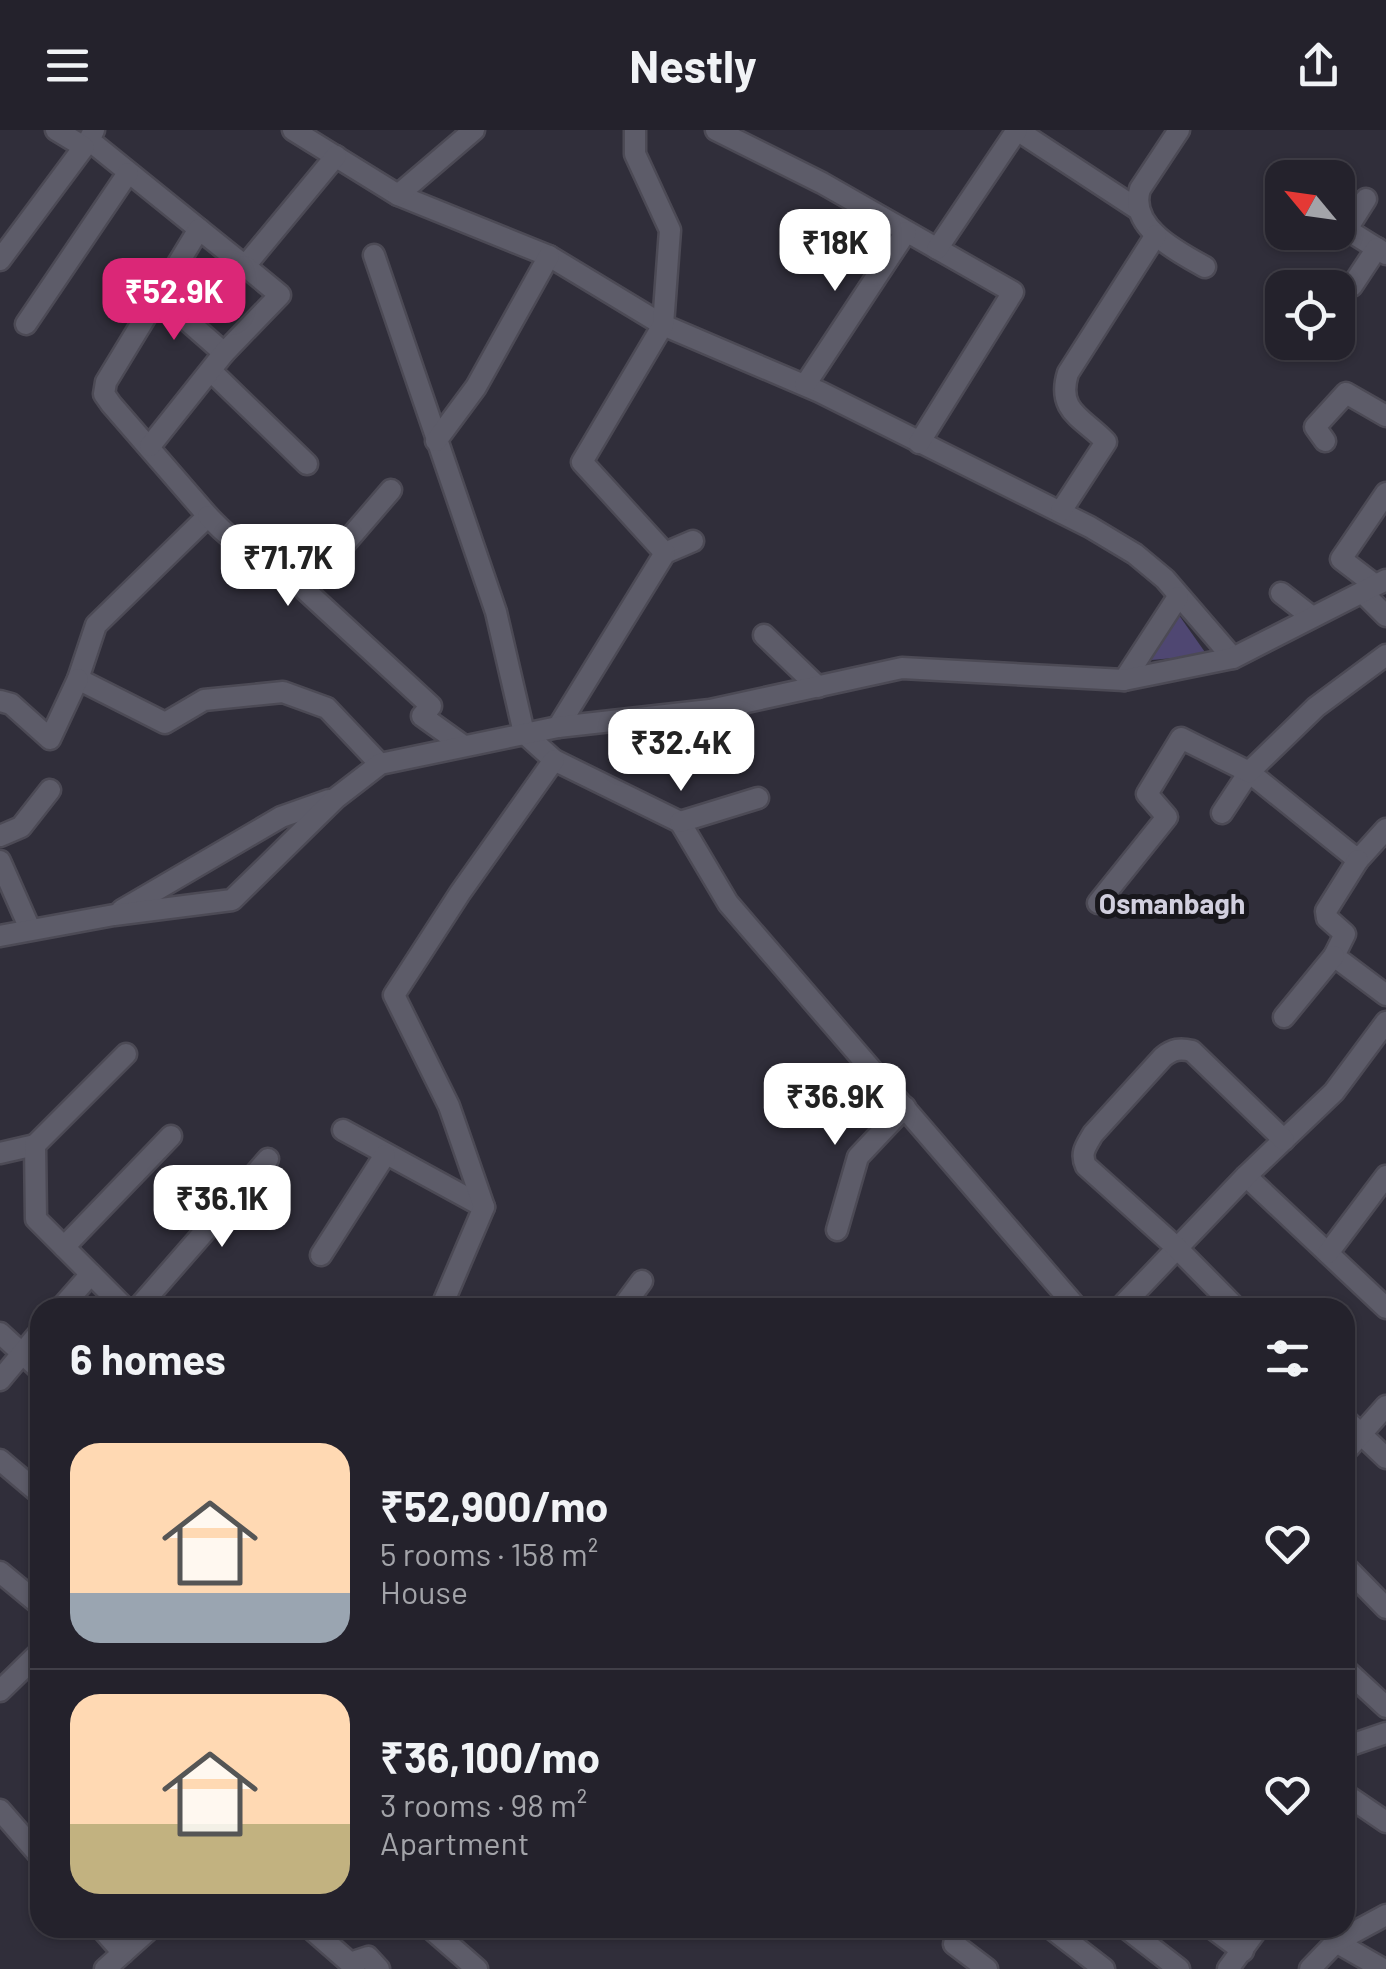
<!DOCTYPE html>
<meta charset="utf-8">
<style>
:root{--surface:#24222c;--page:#2c2a34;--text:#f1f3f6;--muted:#a3a4a9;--line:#413f48;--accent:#db2777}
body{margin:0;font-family:Barlow,sans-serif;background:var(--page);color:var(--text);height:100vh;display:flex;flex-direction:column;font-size:38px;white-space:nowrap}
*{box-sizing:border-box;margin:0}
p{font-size:32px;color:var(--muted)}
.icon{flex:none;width:55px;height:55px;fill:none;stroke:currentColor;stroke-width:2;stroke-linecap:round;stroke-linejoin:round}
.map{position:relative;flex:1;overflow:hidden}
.side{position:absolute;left:30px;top:1168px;width:1325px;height:640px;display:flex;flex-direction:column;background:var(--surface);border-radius:30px;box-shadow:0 2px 8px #0004,0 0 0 2px var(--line)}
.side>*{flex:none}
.needle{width:65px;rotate:299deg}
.controls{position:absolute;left:1265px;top:30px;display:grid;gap:20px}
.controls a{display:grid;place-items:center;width:90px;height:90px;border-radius:20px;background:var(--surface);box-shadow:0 2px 8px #0004,0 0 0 2px var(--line);font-size:50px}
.price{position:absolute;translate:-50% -85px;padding:0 22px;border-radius:20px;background:#fff;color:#222;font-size:32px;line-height:65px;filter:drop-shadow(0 2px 5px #0008)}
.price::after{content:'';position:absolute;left:50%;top:60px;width:30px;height:22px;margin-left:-15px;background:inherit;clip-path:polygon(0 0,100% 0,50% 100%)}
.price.current{background:var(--accent);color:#fff}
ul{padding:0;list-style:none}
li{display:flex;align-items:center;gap:30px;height:250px;padding:0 40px}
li+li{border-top:2px solid var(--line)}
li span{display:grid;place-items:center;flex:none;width:280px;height:200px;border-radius:30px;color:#555}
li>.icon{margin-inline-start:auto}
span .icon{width:120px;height:120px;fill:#fffc;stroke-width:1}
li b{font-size:42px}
h2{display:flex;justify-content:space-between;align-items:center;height:120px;padding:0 40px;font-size:42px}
header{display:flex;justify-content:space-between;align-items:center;height:130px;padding:0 40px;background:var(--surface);font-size:45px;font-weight:700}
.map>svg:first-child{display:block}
.green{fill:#4f4772}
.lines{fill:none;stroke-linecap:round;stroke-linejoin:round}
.minor-casing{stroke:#4c4a55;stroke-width:25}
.minor{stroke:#5d5c69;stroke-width:20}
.labels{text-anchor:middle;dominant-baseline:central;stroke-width:10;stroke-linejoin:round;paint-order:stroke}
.neighbourhood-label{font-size:28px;font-weight:bold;fill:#d1cfde;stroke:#18171c}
</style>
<header><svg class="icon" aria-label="menu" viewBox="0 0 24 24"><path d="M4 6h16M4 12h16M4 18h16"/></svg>Nestly<svg class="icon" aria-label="share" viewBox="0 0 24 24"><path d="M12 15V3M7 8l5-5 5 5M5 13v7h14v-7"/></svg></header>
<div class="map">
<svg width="1386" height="1839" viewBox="0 0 1386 1839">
<rect width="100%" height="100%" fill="#302e3a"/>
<!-- green -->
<polygon class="green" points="1169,471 1207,525 1129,532"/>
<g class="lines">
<defs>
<g id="minor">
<polyline points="94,0 89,10 199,99"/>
<polyline points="293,0 398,65 549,126 663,195 820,262 1090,397 1135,424 1165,449 1233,528"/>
<polyline points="716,0 822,53 1013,162 919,313"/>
<polyline points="1017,0 1139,80"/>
<path d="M1179,0L1140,59C1128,97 1178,122 1205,137"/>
<polyline points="336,26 245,136 199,99 106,252 104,264 111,274 208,386 96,495 78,549 165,593 204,570 283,562 327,578 380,634"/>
<polyline points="398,65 474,0"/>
<polyline points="1338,94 1386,124"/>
<polyline points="1347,99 1366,69"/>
<polyline points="937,119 1017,0"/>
<polyline points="374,125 496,482 524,603 554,630 680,692 728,773 1077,1178"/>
<polyline points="0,130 84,17 56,0"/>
<polyline points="1352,156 1377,118"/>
<polyline points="158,165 224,223"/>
<polyline points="26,194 128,43"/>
<polyline points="211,241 307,334"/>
<polyline points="805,255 906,102"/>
<polyline points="436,311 476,257 549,126"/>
<polyline points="1325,311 1315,297 1346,263 1386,286"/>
<polyline points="150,316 224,223 280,165 245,136"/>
<polyline points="391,360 305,460 431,576 422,586 461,614"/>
<path d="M1061,381L1106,312C1084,288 1056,282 1068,243L1156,105"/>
<path d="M208,386C227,405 238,420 267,415L315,448"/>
<polyline points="665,423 693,411"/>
<polyline points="1375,455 1341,429 1386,363"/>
<polyline points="1281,463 1312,487"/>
<polyline points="1363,463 1386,486"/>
<polyline points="764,505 818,557"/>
<polyline points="1124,550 1178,467"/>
<polyline points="0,571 11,574 50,609 78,549"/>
<polyline points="558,597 665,423 582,332 663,195 670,100 635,24 635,0"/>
<polyline points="1222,683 1249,642 1358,730 1386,699"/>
<polyline points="680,692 758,668"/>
<polyline points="0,706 21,697 50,660"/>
<polyline points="1358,730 1326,781 1327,788 1345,804 1334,826 1386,865"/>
<polyline points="0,731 30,799"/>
<polyline points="1098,773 1167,687 1147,664 1181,608 1249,642 1316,577 1386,525"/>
<polyline points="122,780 281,687 329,670"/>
<polyline points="0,806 114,785 232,770 336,668 380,634 558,597 710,580 902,538 1124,550 1233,528 1386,450"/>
<polyline points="1284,887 1334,826"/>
<polyline points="343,1000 484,1077"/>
<polyline points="0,1023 35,1015"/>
<polyline points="1246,1046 1386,1178"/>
<polyline points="837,1100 858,1027 905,977"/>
<polyline points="64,1117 171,1006"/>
<polyline points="1328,1123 1386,1046"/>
<polyline points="321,1125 385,1025"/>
<polyline points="61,1178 91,1144"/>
<polyline points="125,1178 36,1089 35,1015 126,924"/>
<polyline points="138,1178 268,1029"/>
<polyline points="441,1178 484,1077 449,976 394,865 460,763 554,630"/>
<polyline points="622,1178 642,1151"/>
<polyline points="1120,1178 1246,1046 1334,962 1386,892"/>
<path d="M1236,1178L1176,1117L1086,1036C1080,1023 1086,1016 1093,1004L1163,927C1173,919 1180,918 1192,921L1284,1010"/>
<polyline points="0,1203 40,1240"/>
<polyline points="0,1250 40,1202"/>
<polyline points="1345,1289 1386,1328"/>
<polyline points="1345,1322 1386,1276"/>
<polyline points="0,1330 40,1364"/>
<polyline points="1345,1436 1386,1478"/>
<polyline points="0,1442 40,1475"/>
<polyline points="1345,1539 1386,1577"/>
<polyline points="0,1561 40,1522"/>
<polyline points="1345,1617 1386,1603"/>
<polyline points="1345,1664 1386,1692"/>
<polyline points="0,1680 40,1726"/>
<polyline points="101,1798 123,1823"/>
<polyline points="310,1798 350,1833 368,1827 379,1839"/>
<polyline points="430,1798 477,1839"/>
<polyline points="1051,1798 1104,1839"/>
<polyline points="1126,1798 1179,1839"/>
<polyline points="1212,1798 1243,1821"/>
<polyline points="1336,1812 1383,1839"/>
<polyline points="954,1814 987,1839"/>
<polyline points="105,1839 151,1798"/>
<polyline points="1228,1839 1258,1798"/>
<polyline points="1310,1839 1336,1812 1386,1785"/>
</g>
</defs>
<!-- minor casing -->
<use href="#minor" class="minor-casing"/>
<!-- minor -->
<use href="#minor" class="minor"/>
</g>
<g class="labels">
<!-- neighbourhood labels -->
<g class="neighbourhood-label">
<text x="1172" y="773">Osmanbagh</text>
</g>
</g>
</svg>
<div class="controls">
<a><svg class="needle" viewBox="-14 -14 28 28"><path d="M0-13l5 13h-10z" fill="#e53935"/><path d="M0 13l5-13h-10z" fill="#a3a4a9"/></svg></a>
<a><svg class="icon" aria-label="locate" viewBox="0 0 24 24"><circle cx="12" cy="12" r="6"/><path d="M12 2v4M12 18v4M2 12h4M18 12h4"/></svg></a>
</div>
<b class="price" style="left:835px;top:164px">₹18K</b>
<b class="price current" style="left:174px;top:213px">₹52.9K</b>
<b class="price" style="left:288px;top:479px">₹71.7K</b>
<b class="price" style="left:681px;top:664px">₹32.4K</b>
<b class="price" style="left:835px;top:1018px">₹36.9K</b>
<b class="price" style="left:222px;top:1120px">₹36.1K</b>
<section class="side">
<h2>6 homes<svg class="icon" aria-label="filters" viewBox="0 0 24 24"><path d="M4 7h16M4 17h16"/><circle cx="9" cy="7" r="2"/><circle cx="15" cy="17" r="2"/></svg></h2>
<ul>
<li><span style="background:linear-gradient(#ffd9b3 75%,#9aa5b1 0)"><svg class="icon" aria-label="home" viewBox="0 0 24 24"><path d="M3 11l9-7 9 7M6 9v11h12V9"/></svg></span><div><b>₹52,900/mo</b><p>5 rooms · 158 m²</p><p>House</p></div><svg class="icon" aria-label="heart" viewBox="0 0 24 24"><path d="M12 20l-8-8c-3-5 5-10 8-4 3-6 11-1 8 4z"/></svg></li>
<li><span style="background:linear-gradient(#ffd9b3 65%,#c2b280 0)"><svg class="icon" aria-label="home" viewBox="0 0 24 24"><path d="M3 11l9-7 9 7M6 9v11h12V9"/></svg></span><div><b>₹36,100/mo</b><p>3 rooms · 98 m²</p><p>Apartment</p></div><svg class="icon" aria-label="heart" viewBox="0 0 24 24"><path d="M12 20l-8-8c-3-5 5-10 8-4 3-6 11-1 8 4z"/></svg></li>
</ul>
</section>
</div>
